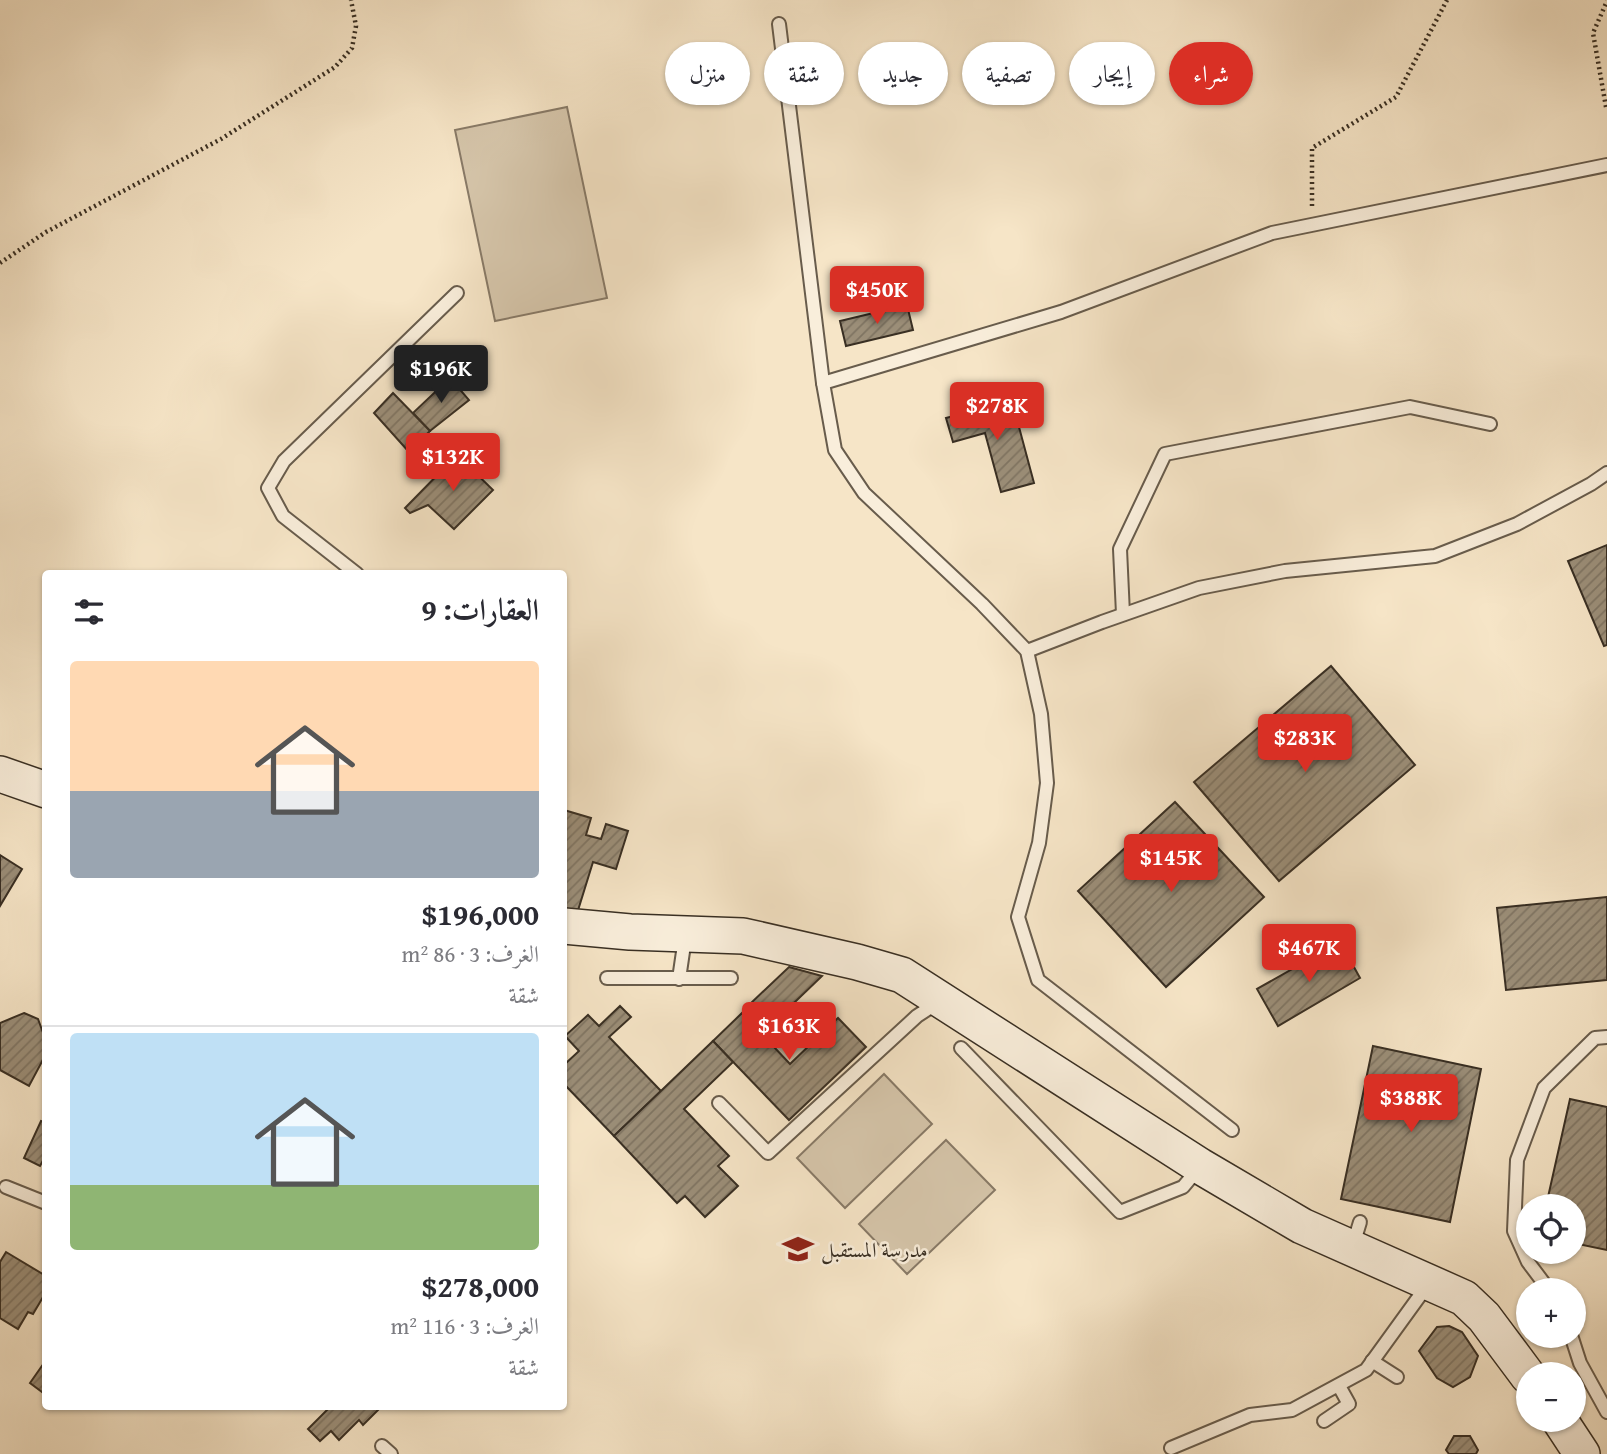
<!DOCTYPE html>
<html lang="ar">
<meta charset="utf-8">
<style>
:root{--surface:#fff;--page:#f2f2f3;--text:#2b2b33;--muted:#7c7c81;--line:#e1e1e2;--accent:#d93025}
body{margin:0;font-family:"Gentium Book Plus",Amiri,serif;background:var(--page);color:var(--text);direction:rtl;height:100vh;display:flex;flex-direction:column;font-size:26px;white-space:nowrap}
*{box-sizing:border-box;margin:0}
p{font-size:23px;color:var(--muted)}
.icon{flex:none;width:38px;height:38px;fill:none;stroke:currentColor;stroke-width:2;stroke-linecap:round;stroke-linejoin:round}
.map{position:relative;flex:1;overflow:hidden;direction:ltr}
.sheet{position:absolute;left:42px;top:570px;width:525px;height:840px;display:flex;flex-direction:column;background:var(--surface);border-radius:7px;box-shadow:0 2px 5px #0004;direction:rtl}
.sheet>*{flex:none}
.banner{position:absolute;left:588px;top:42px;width:665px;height:63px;direction:rtl;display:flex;gap:14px}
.tools{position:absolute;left:1516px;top:1194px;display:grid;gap:14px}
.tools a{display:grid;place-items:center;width:70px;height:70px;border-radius:50%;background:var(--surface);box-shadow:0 2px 5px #0004;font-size:35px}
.price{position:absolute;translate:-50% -60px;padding:0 16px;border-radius:7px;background:var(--accent);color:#fff;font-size:23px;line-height:46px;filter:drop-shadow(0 2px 4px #0008)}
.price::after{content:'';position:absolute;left:50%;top:42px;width:21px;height:16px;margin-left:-10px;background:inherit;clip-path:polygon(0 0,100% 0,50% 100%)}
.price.selected{background:#222;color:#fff}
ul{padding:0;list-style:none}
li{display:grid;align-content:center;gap:14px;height:371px;padding:0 28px}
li+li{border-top:2px solid var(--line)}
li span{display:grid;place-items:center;height:217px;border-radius:7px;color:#555}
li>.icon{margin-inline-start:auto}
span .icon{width:126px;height:126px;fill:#fffc;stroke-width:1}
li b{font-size:30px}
h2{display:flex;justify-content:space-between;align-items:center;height:84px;padding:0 28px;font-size:30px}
.tag{padding:0 24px;border-radius:32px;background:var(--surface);box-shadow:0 2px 5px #0004;font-size:24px;line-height:63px}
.tag.selected{background:var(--accent);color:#fff}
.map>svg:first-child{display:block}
.grass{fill:#d6c6ab;stroke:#887a67;stroke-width:2}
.building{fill:url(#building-hatch);stroke:#392f23;stroke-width:2}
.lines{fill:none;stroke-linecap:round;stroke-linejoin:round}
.lane-casing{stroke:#685c4c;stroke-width:16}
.secondary-casing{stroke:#392f23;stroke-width:38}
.path{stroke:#392f23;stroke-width:4.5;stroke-dasharray:2 3.5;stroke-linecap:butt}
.lane{stroke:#f9eedb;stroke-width:12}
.secondary{stroke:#f9eedb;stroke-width:35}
.labels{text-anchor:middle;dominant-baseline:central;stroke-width:5;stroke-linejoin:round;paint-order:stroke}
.poi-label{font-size:21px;fill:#392f23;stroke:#f9eedb;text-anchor:start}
</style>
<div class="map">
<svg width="1607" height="1454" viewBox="0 0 1607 1454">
<defs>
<pattern id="building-hatch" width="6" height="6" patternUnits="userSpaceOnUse" patternTransform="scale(1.75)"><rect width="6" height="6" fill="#9b8e78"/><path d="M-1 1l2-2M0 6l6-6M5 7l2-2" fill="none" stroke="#7f7462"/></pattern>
</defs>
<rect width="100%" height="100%" fill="#f6e5c7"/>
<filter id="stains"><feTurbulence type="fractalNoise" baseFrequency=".00286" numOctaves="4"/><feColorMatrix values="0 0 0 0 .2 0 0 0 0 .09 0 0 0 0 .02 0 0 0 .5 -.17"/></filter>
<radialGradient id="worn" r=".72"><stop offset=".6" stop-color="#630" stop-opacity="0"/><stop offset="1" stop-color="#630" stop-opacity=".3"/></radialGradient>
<!-- grass -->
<g class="grass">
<polygon points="567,107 607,298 495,321 455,130"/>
<polygon points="884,1074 932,1124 845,1208 797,1158"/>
<polygon points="946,1140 995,1190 907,1274 859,1224"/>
</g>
<!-- building -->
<g class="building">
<polygon points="907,305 913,330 846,346 840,321"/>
<polygon points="450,378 469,400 430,431 413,413"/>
<polygon points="393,393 430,431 409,452 374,413"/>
<polygon points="1012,401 1034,483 1001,492 985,433 953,442 946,418"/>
<polygon points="457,455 493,490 454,529 428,505 410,513 405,508"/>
<polygon points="1607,545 1607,645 1604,646 1568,561"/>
<polygon points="1331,666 1415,765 1279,881 1194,782"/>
<polygon points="1175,802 1264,897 1166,987 1078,891"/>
<polygon points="564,810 591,818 586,835 601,839 606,824 628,831 616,869 593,862 575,920 564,917"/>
<polygon points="0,855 22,869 0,906"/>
<polygon points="1607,897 1607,980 1506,990 1497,908"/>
<polygon points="1340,942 1360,978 1278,1026 1257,989"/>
<polygon points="789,967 822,976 771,1025 750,1004"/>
<polygon points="620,1006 631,1017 609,1037 661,1091 614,1136 564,1084 564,1065 579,1051 565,1036 588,1015 599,1026"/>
<polygon points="24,1013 38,1019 46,1041 46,1054 29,1086 0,1070 0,1023"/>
<polygon points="742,1013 790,1064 838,1018 866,1047 789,1120 713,1041"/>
<polygon points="713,1041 733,1062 684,1109 729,1156 718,1166 738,1186 705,1217 685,1196 677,1203 614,1136"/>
<polygon points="1373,1046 1481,1069 1450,1222 1341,1199"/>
<polygon points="1570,1099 1607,1107 1607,1250 1573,1243 1573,1206 1546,1206"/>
<polygon points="41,1121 46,1123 46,1155 40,1166 24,1158"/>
<polygon points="6,1252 46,1276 46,1292 33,1314 28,1312 18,1329 0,1318 0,1262"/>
<polygon points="1449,1326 1462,1332 1478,1356 1470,1377 1453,1387 1437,1378 1419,1351 1437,1327"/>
<polygon points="44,1363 46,1364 46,1395 30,1383"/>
<polygon points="330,1407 381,1407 363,1425 359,1420 339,1440 331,1431 320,1441 308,1429"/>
<polygon points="1454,1436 1470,1436 1478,1450 1476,1454 1449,1454 1446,1450"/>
</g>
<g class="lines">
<defs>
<g id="lane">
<polyline points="779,24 823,383 835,450 864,493 982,604 1027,651 1041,714 1047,783 1039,843 1018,917 1038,980 1232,1130"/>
<polyline points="823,383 1061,312 1272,233 1607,165"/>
<polyline points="357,574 283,516 268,488 284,461 457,293"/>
<polyline points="1123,614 1120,549 1165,454 1410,407 1490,424"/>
<polyline points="1027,651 1102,622 1199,588 1285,571 1435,556 1517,524 1591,484 1607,473"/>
<polyline points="607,978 731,978"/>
<polyline points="679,979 685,938"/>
<polyline points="961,1048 1120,1212 1183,1187 1198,1169"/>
<polyline points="719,1103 768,1153 917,1016 937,1003"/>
<polyline points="6,1187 46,1203"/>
<polyline points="1353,1245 1360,1222"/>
<polyline points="1549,1290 1528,1262 1514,1231 1517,1160 1544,1088 1595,1038 1607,1037"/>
<polyline points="1571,1335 1580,1363 1607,1412"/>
<polyline points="1372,1361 1397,1377"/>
<polyline points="1324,1421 1349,1404 1339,1386"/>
<polyline points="382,1446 391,1454"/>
<polyline points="1171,1448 1250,1415 1292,1410 1366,1370 1429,1283"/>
</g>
<g id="secondary">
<polyline points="0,774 46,790"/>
<polyline points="564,926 630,932 743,936 857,962 902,975 1200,1166 1302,1226 1464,1298 1484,1317 1528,1376"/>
<polyline points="1559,1419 1582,1454"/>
</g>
</defs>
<!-- lane casing -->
<use href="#lane" class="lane-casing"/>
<!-- secondary casing -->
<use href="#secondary" class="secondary-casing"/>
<!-- path -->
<g class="path">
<polyline points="1606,107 1593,33 1607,1"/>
<polyline points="1312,206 1312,148 1396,97 1447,0"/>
<polyline points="0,263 46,232 221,139 335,67 352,48 356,26 351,0"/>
</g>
<!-- lane -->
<use href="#lane" class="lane"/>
<!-- secondary -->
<use href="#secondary" class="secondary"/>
</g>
<!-- icons -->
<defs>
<symbol id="school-bare" viewBox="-9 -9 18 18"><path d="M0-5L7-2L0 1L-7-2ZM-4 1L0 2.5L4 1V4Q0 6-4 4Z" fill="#8f2418" stroke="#f9eedb" stroke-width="2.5" paint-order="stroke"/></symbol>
</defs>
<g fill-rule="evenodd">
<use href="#school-bare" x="776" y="1227" width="44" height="44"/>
</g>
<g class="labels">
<!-- poi labels -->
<g class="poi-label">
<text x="821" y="1249">مدرسة المستقبل</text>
</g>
</g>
<rect width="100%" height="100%" filter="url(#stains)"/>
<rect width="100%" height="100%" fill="url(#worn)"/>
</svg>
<div class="tools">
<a><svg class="icon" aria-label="locate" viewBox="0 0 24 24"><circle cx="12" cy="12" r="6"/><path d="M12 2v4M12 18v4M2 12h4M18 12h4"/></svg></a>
<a>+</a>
<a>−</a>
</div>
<b class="price" style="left:877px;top:326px">$450K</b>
<b class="price selected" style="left:441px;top:405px">$196K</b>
<b class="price" style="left:997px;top:442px">$278K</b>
<b class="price" style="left:453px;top:493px">$132K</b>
<b class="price" style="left:1305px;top:774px">$283K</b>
<b class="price" style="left:1171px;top:894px">$145K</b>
<b class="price" style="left:1309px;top:984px">$467K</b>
<b class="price" style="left:789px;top:1062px">$163K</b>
<b class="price" style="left:1411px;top:1134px">$388K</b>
<div class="banner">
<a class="tag selected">شراء</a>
<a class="tag">إيجار</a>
<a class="tag">تصفية</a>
<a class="tag">جديد</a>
<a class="tag">شقة</a>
<a class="tag">منزل</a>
</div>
<section class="sheet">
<h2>العقارات: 9<svg class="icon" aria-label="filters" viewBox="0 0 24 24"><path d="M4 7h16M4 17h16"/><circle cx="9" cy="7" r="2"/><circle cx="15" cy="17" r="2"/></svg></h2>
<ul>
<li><span style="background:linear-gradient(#ffd9b3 60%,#9aa5b1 0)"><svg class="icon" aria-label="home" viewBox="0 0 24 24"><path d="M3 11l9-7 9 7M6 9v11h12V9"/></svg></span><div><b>$196,000</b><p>الغرف: 3 · 86 m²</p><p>شقة</p></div></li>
<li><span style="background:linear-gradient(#bfe0f5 70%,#8fb573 0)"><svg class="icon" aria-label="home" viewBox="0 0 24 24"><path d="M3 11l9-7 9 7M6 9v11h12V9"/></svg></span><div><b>$278,000</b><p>الغرف: 3 · 116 m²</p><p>شقة</p></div></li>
</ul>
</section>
</div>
